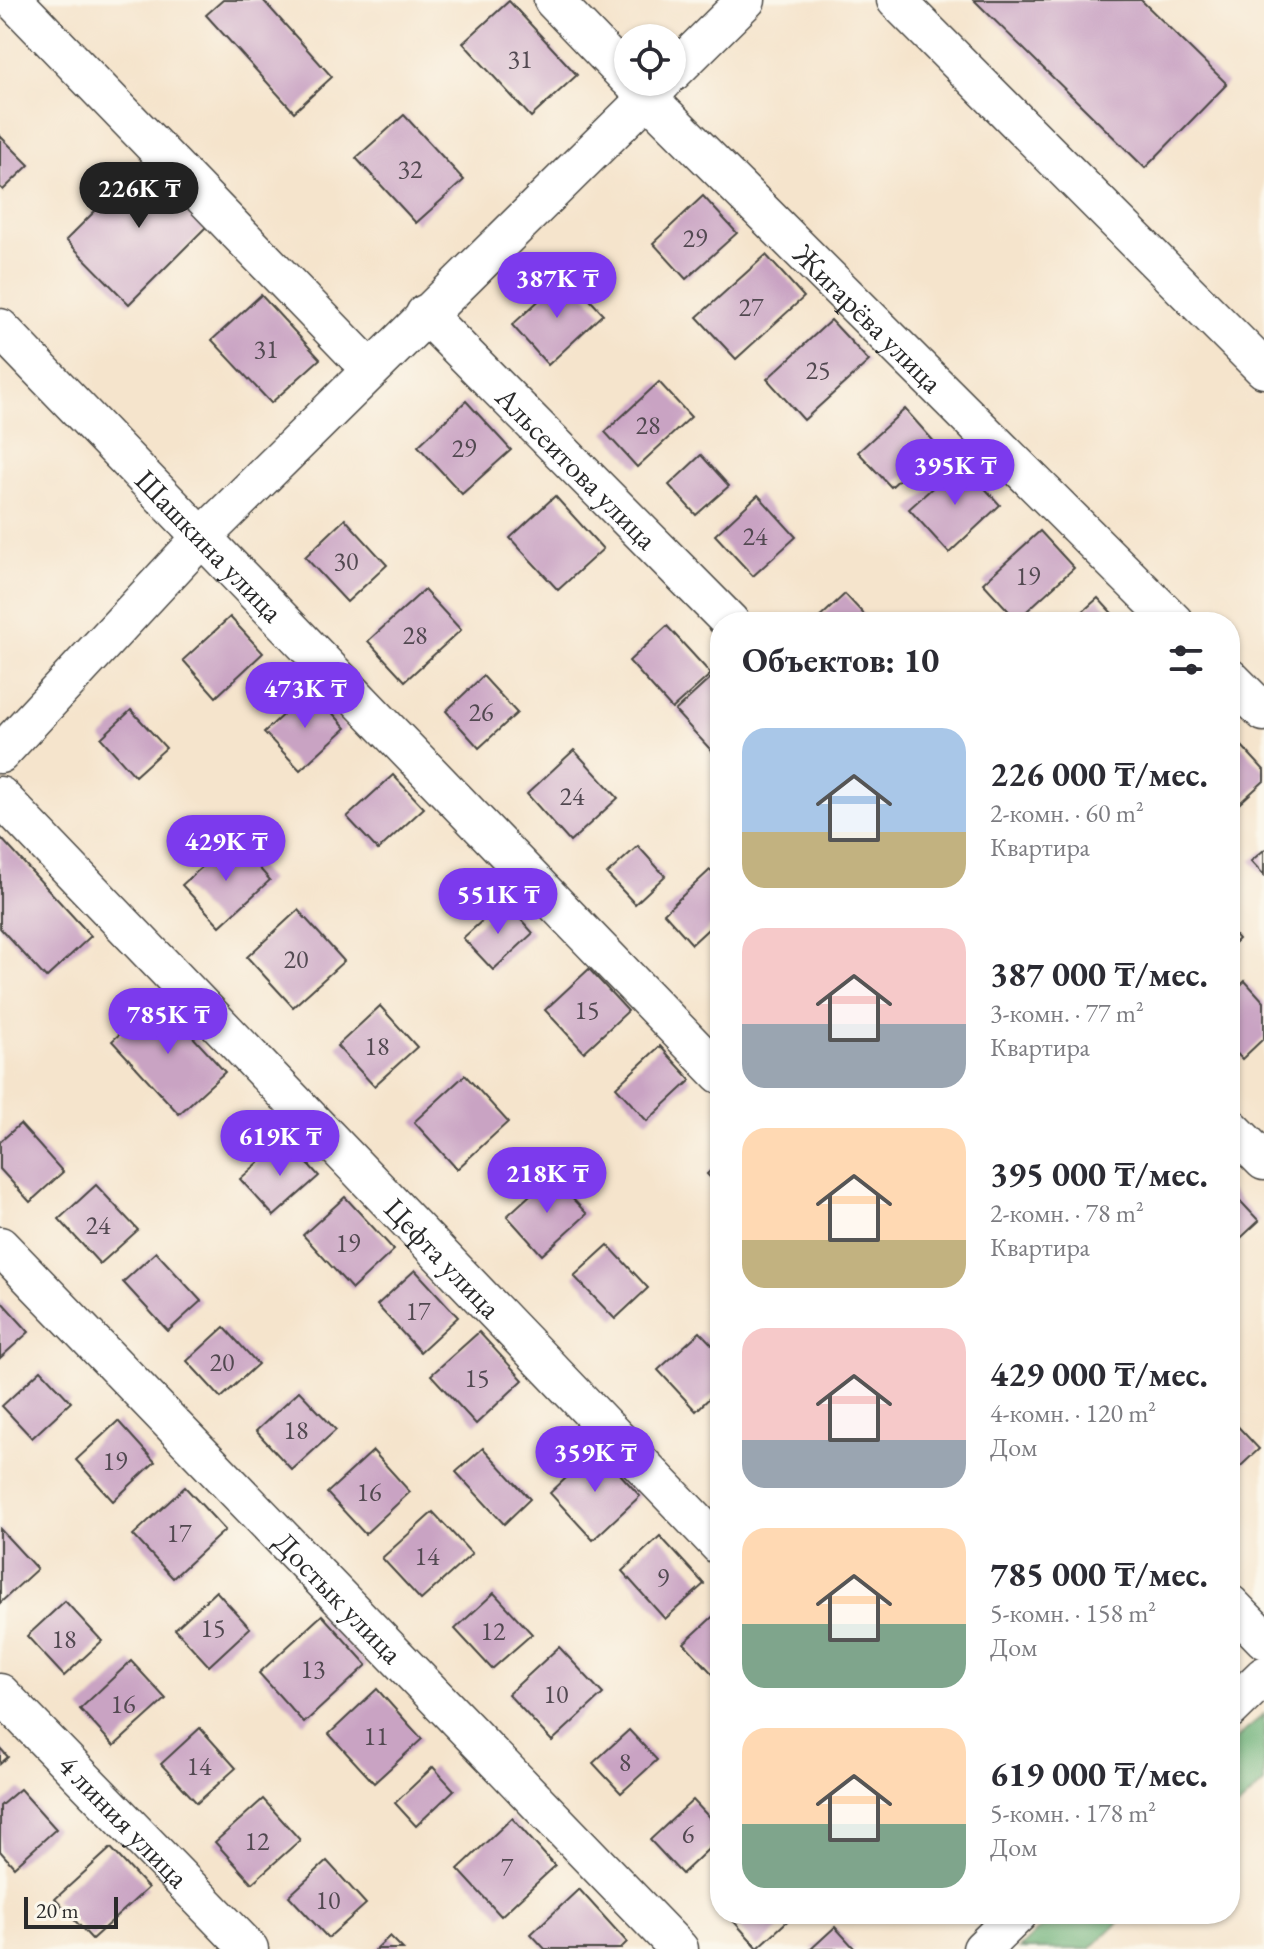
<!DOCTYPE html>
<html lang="ru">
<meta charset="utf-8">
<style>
:root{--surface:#fff;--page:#f2f2f3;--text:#2b2b33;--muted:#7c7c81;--accent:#7c3aed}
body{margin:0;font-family:"EB Garamond",serif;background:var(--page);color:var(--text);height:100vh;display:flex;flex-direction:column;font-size:30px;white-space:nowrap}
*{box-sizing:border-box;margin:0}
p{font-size:26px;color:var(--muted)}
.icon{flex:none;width:44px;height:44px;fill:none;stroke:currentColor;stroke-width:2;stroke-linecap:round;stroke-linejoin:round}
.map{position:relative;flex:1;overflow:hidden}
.drawer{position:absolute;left:710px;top:612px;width:530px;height:1312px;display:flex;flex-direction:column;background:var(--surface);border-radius:32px;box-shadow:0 2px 6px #0004}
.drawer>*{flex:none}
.fabs{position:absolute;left:614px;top:24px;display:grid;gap:16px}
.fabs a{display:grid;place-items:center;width:72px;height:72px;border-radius:50%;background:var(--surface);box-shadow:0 2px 6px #0004;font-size:40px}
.scale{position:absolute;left:24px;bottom:20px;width:94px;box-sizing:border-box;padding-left:8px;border:4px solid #2b2b2b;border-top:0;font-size:22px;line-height:28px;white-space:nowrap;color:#2b2b2b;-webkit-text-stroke:6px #fbf7ec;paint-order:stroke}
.price{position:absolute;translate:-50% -68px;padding:0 18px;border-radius:28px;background:var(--accent);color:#fff;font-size:26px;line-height:52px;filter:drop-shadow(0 2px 4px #0008)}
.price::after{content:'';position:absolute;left:50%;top:48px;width:24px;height:18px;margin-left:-12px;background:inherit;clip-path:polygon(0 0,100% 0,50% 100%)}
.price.selected{background:#222;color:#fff}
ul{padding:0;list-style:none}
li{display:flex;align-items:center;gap:24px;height:200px;padding:0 32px}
li span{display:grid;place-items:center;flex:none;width:224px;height:160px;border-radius:24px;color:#555}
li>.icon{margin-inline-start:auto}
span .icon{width:96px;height:96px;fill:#fffc;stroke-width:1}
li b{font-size:34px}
h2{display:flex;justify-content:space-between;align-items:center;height:96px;padding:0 32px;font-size:34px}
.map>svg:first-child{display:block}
.forest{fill:#67ad73;stroke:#496c4f;stroke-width:2}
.building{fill:#c9a3c3}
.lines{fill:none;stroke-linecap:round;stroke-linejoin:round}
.minor-casing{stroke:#494743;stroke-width:41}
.minor{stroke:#fff;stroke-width:38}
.labels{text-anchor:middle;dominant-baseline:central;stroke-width:7;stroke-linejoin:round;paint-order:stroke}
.number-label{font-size:26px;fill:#524951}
.street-label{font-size:30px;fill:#2b2b2b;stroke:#fbf7ec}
</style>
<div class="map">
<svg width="1264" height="1949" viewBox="0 0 1264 1949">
<rect width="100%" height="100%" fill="#fbf7ec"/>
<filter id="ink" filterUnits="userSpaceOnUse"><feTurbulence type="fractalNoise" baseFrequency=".0125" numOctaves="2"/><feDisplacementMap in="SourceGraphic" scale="16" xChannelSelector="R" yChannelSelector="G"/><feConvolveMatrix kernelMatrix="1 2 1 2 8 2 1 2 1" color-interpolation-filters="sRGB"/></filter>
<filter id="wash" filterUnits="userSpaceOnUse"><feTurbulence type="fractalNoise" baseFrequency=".006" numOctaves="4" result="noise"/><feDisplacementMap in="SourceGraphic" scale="32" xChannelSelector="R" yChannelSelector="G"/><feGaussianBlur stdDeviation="1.8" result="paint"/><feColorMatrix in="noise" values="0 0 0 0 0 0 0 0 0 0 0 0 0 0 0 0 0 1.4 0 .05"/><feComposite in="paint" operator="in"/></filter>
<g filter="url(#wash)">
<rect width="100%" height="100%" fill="#f5e4cc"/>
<!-- forest -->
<g class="forest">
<polygon points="1264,1714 1264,1783 1230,1815 1230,1745"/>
<polygon points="1055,1914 1127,1914 1090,1949 1019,1949"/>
</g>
<g id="blocks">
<!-- building -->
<g class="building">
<polygon points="223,0 263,0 332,77 294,112 206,15"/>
<polygon points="974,0 1141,0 1227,84 1145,168"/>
<polygon points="509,1 577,75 531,117 463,43"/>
<polygon points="404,115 464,180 416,223 356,158"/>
<polygon points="0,136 29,165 3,190 0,187"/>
<polygon points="149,157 212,221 129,304 66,240"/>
<polygon points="703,196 737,233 686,279 653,243"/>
<polygon points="766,255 804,297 736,359 697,317"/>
<polygon points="567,275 603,314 548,365 512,325"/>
<polygon points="261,295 320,359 271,403 212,340"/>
<polygon points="831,320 869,361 804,420 767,379"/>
<polygon points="659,382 691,417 637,467 605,432"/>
<polygon points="466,401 511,450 462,494 418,446"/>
<polygon points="905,409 937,445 891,487 858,452"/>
<polygon points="701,455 729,486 696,515 669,485"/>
<polygon points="961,462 1000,505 949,553 909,509"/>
<polygon points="758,495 796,537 753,576 715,535"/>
<polygon points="555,496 603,549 558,590 510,538"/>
<polygon points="345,519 387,565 347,602 305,557"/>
<polygon points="1040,531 1074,568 1017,620 983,583"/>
<polygon points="424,590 461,630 405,681 368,641"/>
<polygon points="845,594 871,622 815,622"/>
<polygon points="1098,598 1120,622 1071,622"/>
<polygon points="230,617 263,653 216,697 183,660"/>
<polygon points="667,626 711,674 672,709 629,661"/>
<polygon points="483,676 517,713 479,748 446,711"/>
<polygon points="713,676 720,683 720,760 675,711"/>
<polygon points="311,689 346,728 300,770 264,732"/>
<polygon points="131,710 166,748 135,776 101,738"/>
<polygon points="1230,733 1264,770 1264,781 1230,812"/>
<polygon points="574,750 618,798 570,842 527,794"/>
<polygon points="393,775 424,808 378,850 347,817"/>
<polygon points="0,837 91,936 46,978 0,928"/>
<polygon points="233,839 270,880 220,926 182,885"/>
<polygon points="638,846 665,876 635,904 607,874"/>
<polygon points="1264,850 1264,875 1251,861"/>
<polygon points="710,870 720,881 720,918 692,944 664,913"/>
<polygon points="504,901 533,933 493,970 463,938"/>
<polygon points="298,910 344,961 293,1007 247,957"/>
<polygon points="1230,930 1238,939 1230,947"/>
<polygon points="589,969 628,1011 584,1052 545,1010"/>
<polygon points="1245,981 1264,1002 1264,1038 1242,1059 1230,1046 1230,995"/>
<polygon points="158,999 225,1072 179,1114 112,1041"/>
<polygon points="380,1006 417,1047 374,1086 337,1046"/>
<polygon points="660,1046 691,1080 647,1121 616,1087"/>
<polygon points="465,1075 508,1122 457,1169 414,1122"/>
<polygon points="20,1124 63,1172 30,1202 0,1169 0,1142"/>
<polygon points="285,1139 319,1176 274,1216 240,1179"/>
<polygon points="720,1161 720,1188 707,1174"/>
<polygon points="551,1176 587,1214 542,1255 507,1216"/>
<polygon points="96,1185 138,1230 100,1264 59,1219"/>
<polygon points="1230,1190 1259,1221 1230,1248"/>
<polygon points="345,1197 394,1250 352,1289 303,1235"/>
<polygon points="608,1245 648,1288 615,1319 574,1276"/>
<polygon points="156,1252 201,1301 168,1331 123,1282"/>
<polygon points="415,1270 458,1317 420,1352 377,1305"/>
<polygon points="0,1300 29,1332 0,1358"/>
<polygon points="224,1327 258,1364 221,1398 187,1361"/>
<polygon points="479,1332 523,1380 476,1424 431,1375"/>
<polygon points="700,1332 720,1353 720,1388 696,1411 658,1370"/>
<polygon points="41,1370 71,1402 32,1438 2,1406"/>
<polygon points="299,1391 336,1430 292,1470 256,1431"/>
<polygon points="1230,1418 1259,1449 1230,1476"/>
<polygon points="118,1421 155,1462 113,1501 76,1460"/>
<polygon points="483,1448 530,1499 504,1524 456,1472"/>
<polygon points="597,1449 640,1496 593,1540 550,1493"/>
<polygon points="373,1451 410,1492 365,1534 327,1493"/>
<polygon points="185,1487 225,1530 173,1578 133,1535"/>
<polygon points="433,1512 472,1554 421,1600 382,1558"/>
<polygon points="0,1529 37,1569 0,1603"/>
<polygon points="660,1536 704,1584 665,1619 622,1571"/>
<polygon points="216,1591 250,1628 209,1666 175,1629"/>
<polygon points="494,1593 532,1634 492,1669 455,1629"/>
<polygon points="65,1601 102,1641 64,1676 27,1636"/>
<polygon points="720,1610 720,1682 684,1643"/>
<polygon points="322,1615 367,1665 304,1723 259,1673"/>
<polygon points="559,1647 603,1694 552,1741 508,1694"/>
<polygon points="131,1661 166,1699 114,1746 80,1709"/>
<polygon points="377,1689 422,1739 374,1783 329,1734"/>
<polygon points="200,1728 236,1768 197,1803 161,1764"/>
<polygon points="629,1730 657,1760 621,1793 593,1763"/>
<polygon points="0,1748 8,1757 0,1764"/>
<polygon points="433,1767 454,1790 416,1826 395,1803"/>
<polygon points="20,1789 56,1829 14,1867 0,1851 0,1806"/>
<polygon points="263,1799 300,1840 252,1883 215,1842"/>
<polygon points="693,1800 720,1829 720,1838 682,1874 650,1840"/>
<polygon points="512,1818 555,1866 501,1916 458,1869"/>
<polygon points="111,1848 148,1888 92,1939 55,1899"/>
<polygon points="327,1861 366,1904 328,1938 289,1896"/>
<polygon points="579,1889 627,1942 620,1949 545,1949 531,1934"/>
<polygon points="727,1914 795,1914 758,1948"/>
<polygon points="835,1927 855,1949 811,1949"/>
<polygon points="390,1936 403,1949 376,1949"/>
</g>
</g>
</g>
<g filter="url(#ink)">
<use href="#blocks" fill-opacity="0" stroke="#494743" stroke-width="2"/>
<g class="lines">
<defs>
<g id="minor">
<polyline points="13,0 370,369"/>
<polyline points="553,0 628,78"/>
<polyline points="896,0 1264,369"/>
<polyline points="672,73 746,0"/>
<path id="s1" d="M632,82L1174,622"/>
<path id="s2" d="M425,314L730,622"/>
<path id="s3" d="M0,328L720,1074"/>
<polyline points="1230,678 1264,712"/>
<polyline points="0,754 203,536 663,82"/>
<path id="s4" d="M0,796L720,1546"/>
<polyline points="1230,1127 1264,1161"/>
<path id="s5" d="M0,1246L679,1949"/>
<polyline points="1230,1604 1264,1639"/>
<path id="s6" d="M0,1693L249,1949"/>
<polyline points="1230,1709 1264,1676"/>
<polyline points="982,1949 1018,1914"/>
</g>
</defs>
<!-- minor casing -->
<use href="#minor" class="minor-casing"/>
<!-- minor -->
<use href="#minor" class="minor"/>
</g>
</g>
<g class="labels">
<!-- number labels -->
<g class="number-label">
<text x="520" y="59">31</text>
<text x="410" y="169">32</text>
<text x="695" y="238">29</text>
<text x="751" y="307">27</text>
<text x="266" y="349">31</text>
<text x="818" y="370">25</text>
<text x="648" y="425">28</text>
<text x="464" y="448">29</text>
<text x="755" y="536">24</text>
<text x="346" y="561">30</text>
<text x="1028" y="576">19</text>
<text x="415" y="635">28</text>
<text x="481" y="712">26</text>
<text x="572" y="796">24</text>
<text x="296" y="959">20</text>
<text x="587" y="1010">15</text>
<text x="377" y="1046">18</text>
<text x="98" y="1225">24</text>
<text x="348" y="1243">19</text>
<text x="418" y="1311">17</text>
<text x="222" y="1362">20</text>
<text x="477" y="1378">15</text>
<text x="296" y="1430">18</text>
<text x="115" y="1461">19</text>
<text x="369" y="1492">16</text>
<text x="179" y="1533">17</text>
<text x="427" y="1556">14</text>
<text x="663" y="1578">9</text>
<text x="213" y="1628">15</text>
<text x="493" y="1631">12</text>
<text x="64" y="1639">18</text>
<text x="313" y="1669">13</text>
<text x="556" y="1694">10</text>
<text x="123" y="1704">16</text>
<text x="376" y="1736">11</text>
<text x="625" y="1762">8</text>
<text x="199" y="1766">14</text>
<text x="688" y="1834">6</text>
<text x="257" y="1841">12</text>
<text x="507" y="1867">7</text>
<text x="328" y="1900">10</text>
</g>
<!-- street labels -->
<g class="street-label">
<text stroke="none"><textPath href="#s1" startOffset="334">Жигарёва улица</textPath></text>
<text stroke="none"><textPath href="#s2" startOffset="216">Альсеитова улица</textPath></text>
<text stroke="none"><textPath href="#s3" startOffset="302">Шашкина улица</textPath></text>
<text stroke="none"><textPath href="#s4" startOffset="640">Цефта улица</textPath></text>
<text stroke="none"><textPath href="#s5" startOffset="488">Достык улица</textPath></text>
<text stroke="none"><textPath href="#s6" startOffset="178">4 линия улица</textPath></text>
</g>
</g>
</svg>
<div class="fabs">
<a><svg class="icon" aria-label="locate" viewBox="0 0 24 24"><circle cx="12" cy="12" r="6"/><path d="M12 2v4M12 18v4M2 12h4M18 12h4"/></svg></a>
</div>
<div class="scale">20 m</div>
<b class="price selected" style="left:139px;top:230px">226K ₸</b>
<b class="price" style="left:557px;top:320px">387K ₸</b>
<b class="price" style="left:955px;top:507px">395K ₸</b>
<b class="price" style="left:305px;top:730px">473K ₸</b>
<b class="price" style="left:226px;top:883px">429K ₸</b>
<b class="price" style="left:498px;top:936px">551K ₸</b>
<b class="price" style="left:168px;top:1056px">785K ₸</b>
<b class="price" style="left:280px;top:1178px">619K ₸</b>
<b class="price" style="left:547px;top:1215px">218K ₸</b>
<b class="price" style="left:595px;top:1494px">359K ₸</b>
<section class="drawer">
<h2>Объектов: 10<svg class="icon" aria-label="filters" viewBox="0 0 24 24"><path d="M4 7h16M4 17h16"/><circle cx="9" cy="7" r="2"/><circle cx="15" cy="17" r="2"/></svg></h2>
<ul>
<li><span style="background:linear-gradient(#a9c7e8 65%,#c2b280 0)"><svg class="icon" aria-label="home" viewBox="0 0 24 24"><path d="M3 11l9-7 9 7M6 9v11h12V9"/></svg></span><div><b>226 000 ₸/мес.</b><p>2-комн. · 60 m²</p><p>Квартира</p></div></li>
<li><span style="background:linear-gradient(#f6c9c9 60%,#9aa5b1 0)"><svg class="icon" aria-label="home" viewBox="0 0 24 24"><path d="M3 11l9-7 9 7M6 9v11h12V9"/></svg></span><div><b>387 000 ₸/мес.</b><p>3-комн. · 77 m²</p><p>Квартира</p></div></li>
<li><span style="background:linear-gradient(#ffd9b3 70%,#c2b280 0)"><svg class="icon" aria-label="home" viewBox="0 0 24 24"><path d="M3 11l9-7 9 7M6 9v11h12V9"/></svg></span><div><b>395 000 ₸/мес.</b><p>2-комн. · 78 m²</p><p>Квартира</p></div></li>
<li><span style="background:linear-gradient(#f6c9c9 70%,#9aa5b1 0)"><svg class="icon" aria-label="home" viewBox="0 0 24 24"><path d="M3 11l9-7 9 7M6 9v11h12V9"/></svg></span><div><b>429 000 ₸/мес.</b><p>4-комн. · 120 m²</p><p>Дом</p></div></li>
<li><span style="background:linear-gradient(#ffd9b3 60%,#7fa58c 0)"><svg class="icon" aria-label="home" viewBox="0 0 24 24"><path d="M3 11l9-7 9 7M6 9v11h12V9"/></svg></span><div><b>785 000 ₸/мес.</b><p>5-комн. · 158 m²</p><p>Дом</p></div></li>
<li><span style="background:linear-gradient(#ffd9b3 60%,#7fa58c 0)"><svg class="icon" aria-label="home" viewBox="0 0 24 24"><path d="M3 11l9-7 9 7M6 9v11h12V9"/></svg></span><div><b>619 000 ₸/мес.</b><p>5-комн. · 178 m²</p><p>Дом</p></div></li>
</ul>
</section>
</div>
